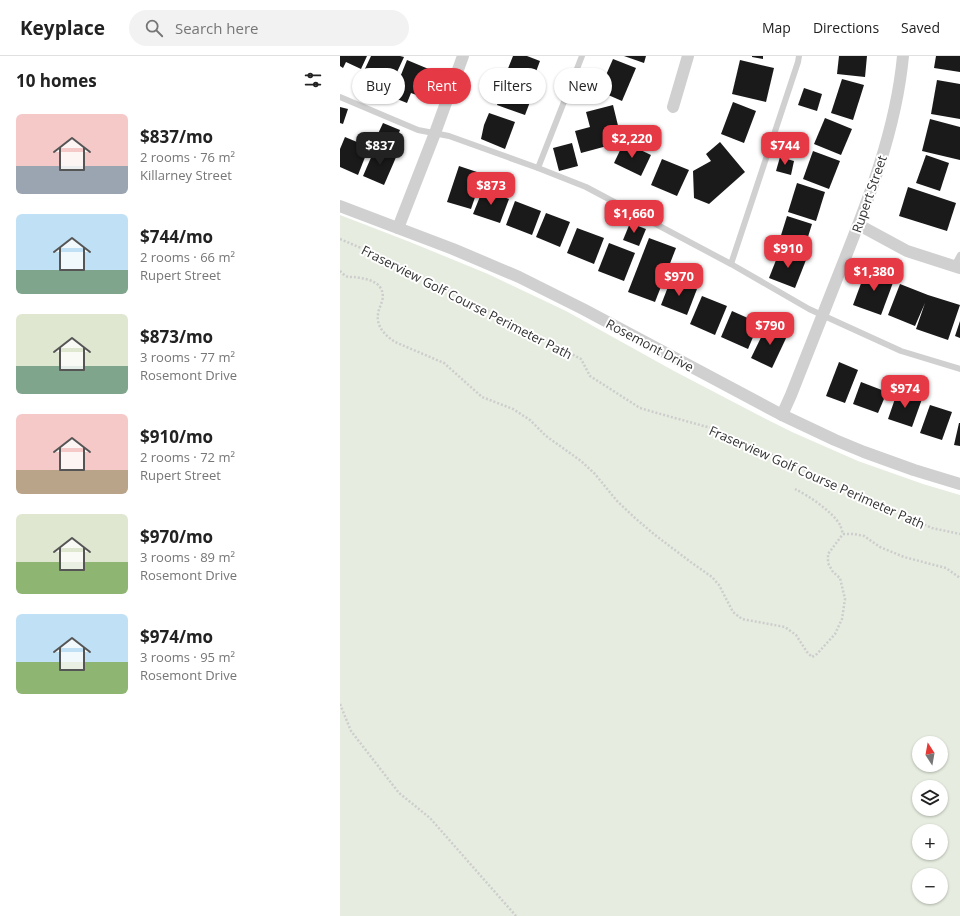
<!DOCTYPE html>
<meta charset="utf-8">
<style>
:root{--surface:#fff;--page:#f2f2f2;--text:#222;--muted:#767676;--line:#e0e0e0;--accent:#e63946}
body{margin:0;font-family:"Open Sans",sans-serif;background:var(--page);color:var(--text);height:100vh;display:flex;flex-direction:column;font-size:15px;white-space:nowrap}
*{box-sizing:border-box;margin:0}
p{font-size:13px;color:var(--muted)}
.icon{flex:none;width:22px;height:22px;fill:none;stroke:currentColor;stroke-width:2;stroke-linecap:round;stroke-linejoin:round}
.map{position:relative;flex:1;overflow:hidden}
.drawer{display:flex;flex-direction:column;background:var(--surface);width:340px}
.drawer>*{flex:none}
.guide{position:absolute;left:12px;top:12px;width:380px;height:36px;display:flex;gap:8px}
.needle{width:26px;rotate:349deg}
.buttons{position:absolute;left:572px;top:680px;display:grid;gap:8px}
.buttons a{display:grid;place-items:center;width:36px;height:36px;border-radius:50%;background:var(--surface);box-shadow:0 1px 3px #0004;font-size:20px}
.price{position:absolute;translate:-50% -34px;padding:0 9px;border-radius:8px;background:var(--accent);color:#fff;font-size:13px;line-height:26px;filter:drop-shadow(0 1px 2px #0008)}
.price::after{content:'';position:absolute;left:50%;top:24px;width:12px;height:9px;margin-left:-6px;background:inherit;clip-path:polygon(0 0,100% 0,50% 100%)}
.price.active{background:#222;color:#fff}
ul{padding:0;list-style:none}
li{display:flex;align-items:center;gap:12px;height:100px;padding:0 16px}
li span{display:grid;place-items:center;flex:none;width:112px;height:80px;border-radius:6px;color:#555}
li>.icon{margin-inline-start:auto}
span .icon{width:48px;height:48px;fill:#fffc;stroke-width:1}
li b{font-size:17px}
h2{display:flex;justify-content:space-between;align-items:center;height:48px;padding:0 16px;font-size:17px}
.chip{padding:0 14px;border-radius:18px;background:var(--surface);box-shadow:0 1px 3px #0004;font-size:14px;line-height:36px}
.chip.active{background:var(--accent);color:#fff}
header{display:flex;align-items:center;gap:24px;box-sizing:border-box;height:56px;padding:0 20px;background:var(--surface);border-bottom:1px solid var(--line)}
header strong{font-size:19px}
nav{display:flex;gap:22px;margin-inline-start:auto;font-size:14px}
.search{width:280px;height:36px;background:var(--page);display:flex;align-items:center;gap:10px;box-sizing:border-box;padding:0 14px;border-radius:22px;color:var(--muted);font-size:15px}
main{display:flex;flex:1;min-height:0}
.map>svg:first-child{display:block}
.green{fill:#e6ecdf;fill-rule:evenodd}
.building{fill:#1a1a1a}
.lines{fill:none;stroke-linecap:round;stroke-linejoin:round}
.path{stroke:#cdcdcd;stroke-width:2.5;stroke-dasharray:2 2;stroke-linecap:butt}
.lane{stroke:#d0d0d0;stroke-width:6}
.street{stroke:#d0d0d0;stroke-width:12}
.labels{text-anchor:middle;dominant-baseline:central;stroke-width:4;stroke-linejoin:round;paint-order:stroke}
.street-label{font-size:13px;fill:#333;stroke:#fff}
</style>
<header>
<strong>Keyplace</strong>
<div class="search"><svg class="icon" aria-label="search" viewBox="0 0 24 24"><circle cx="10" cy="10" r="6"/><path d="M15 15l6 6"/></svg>Search here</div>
<nav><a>Map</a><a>Directions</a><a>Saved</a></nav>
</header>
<main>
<section class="drawer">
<h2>10 homes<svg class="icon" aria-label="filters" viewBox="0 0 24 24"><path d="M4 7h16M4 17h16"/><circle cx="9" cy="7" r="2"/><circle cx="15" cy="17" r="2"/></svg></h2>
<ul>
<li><span style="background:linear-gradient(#f6c9c9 65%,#9aa5b1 0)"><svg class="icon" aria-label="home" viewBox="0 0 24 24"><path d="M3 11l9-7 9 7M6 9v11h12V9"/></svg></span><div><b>$837/mo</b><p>2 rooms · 76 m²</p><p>Killarney Street</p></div></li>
<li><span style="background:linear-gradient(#bfe0f5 70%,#7fa58c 0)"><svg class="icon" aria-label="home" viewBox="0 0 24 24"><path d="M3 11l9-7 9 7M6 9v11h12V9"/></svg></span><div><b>$744/mo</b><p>2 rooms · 66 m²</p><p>Rupert Street</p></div></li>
<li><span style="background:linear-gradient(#dfe7d0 65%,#7fa58c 0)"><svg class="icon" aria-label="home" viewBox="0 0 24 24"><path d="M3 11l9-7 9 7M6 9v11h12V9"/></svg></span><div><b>$873/mo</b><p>3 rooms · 77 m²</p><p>Rosemont Drive</p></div></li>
<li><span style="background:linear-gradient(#f6c9c9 70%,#b9a48a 0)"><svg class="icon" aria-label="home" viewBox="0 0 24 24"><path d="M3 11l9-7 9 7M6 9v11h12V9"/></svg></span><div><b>$910/mo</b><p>2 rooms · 72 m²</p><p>Rupert Street</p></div></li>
<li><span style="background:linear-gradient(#dfe7d0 60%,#8fb573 0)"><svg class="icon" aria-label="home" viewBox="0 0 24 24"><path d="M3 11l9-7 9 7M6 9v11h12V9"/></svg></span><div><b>$970/mo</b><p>3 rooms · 89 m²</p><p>Rosemont Drive</p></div></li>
<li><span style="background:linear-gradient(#bfe0f5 60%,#8fb573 0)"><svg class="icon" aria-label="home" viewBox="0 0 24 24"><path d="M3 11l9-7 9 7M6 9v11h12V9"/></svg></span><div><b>$974/mo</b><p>3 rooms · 95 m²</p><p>Rosemont Drive</p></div></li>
</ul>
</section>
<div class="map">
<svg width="620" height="860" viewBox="0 0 620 860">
<rect width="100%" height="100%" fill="#fff"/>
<!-- green -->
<path class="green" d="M0,159L70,186L148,218L226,255L334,315L424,362L452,376L518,405L583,428L620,439V860H0ZM579,687H601V709H579ZM579,731H601V753H579ZM579,775H601V797H579ZM579,819H601V841H579Z"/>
<!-- building -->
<g class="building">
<polygon points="0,0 27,0 21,13 6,6 3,12 0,10"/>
<polygon points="31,0 60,0 64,1 52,27 24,15"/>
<polygon points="173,0 187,0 200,5 191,29 165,20"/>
<polygon points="284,0 306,0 304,7"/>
<polygon points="412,0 423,0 423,3 412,1"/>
<polygon points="499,0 527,0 525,21 497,18"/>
<polygon points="596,0 620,0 620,16 594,12"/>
<polygon points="273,3 296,12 282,45 259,35"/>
<polygon points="67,4 91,14 79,40 71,37 67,47 52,41"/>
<polygon points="400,4 434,12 426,46 392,38"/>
<polygon points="502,23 524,29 513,64 491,57"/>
<polygon points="597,24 620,28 620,63 591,58"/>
<polygon points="164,28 193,38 185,59 157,49"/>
<polygon points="464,32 482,38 477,55 458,49"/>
<polygon points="393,46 416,55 404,87 381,78"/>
<polygon points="273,49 282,86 241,97 235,75 250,71 246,56"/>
<polygon points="0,51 8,53 3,68 0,67"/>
<polygon points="149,57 175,66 165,93 141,83 144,69"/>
<polygon points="485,62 512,73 501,99 474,88"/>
<polygon points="590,63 620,71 620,104 582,95"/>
<polygon points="43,67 60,74 54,89 36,82"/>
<polygon points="5,81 29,91 18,119 0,111 0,93"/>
<polygon points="284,86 311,99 301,120 274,107"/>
<polygon points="380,86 405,116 369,148 354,142 353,115 371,105 366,98"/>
<polygon points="232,87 238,110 219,115 213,92"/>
<polygon points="36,90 57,99 44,129 23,120"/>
<polygon points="473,95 500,105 489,133 463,123"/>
<polygon points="586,99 609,107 600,135 576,127"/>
<polygon points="440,101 454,105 451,119 436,115"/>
<polygon points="322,103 349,114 337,140 311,129"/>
<polygon points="119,110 143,118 131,153 107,146"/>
<polygon points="457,127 485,136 476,165 448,156"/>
<polygon points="568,131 616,147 607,175 559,160"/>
<polygon points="143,133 169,143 160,167 133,158"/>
<polygon points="175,145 201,155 192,179 166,169"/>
<polygon points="206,157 230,166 220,191 196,181"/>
<polygon points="447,160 472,168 462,200 437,192"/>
<polygon points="290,167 306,173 299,190 283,184"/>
<polygon points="237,172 264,182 254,208 227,197"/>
<polygon points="309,182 336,192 315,246 288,236"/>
<polygon points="269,187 295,197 284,225 258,215"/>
<polygon points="440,194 466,204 455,232 429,222"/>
<polygon points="526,214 554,224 541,259 513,249"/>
<polygon points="331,223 357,233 347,259 321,249"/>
<polygon points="560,228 588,239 620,249 608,284 576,273 585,247 575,270 548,259"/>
<polygon points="362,240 387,250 375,279 350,268"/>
<polygon points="392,255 419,267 408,293 381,281"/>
<polygon points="620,265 620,282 615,280"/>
<polygon points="427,269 448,278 432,312 411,302"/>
<polygon points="499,306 518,314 505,347 486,340"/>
<polygon points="521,326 547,336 538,357 513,348"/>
<polygon points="558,334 582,343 572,371 548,363"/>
<polygon points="590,349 612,356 602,384 580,377"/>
<polygon points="619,367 620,367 620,390 614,389"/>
</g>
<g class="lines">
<!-- path -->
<g class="path">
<polyline points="0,183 49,204 241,303 250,320 300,352 317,357 378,374 592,472 620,478"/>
<path d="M0,215C2,217 5,220 8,221C10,221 12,221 14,221C22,222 35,224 40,231C47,242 39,249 38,258C36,271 46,280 55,286L104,307L142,341L173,353L190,364L206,380L241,405L255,418L277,445L295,462L315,479L352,507L372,521L379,529L393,556L402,563L445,571L456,579L467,596L472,601L477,598L495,578L502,563L505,543L500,522L493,516L488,507V498L503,478"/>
<path d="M455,433C469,440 492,455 500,469C501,471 502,475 503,478"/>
<polyline points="503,478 514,478 524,480 540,491 564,501 606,512 620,522"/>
<polyline points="0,648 11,675 59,737 90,762 176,860"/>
</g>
<!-- lane -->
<g class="lane">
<polyline points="0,41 78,74 109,80 198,112 246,131 391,208 469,253 482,259 561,295 620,313"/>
<polyline points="198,112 242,0"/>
<polyline points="391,208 458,6 459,0"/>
<polyline points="614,210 620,199"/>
</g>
<!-- street -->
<g class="street">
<polyline points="333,51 348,0"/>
<polyline points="0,150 113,193 179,221 243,253 442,359 495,384 524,396 574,414 620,428"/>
<polyline points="519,169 567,195 620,212"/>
<polyline points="58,172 95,77 123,0"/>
<path d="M442,359L451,339C467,298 484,256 500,215C528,145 556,75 563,0"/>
</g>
</g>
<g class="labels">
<!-- street labels -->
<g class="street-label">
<text transform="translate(529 138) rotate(-71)">Rupert Street</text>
<text transform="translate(127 246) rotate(27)">Fraserview Golf Course Perimeter Path</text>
<text transform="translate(310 289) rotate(28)">Rosemont Drive</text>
<text transform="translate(477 421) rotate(24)">Fraserview Golf Course Perimeter Path</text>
</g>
</g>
</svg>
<div class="buttons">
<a><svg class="needle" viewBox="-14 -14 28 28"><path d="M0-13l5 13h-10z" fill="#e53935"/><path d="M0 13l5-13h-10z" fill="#767676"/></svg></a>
<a><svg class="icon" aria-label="layers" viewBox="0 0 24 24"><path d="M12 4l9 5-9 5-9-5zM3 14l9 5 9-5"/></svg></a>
<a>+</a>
<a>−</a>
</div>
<b class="price" style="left:292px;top:103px">$2,220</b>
<b class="price active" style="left:40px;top:110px">$837</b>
<b class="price" style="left:445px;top:110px">$744</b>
<b class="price" style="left:151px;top:150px">$873</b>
<b class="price" style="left:294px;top:178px">$1,660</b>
<b class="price" style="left:448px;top:213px">$910</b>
<b class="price" style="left:534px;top:236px">$1,380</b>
<b class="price" style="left:339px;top:241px">$970</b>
<b class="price" style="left:430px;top:290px">$790</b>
<b class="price" style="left:565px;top:353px">$974</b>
<div class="guide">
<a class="chip">Buy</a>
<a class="chip active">Rent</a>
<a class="chip">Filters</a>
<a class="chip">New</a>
</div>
</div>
</main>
